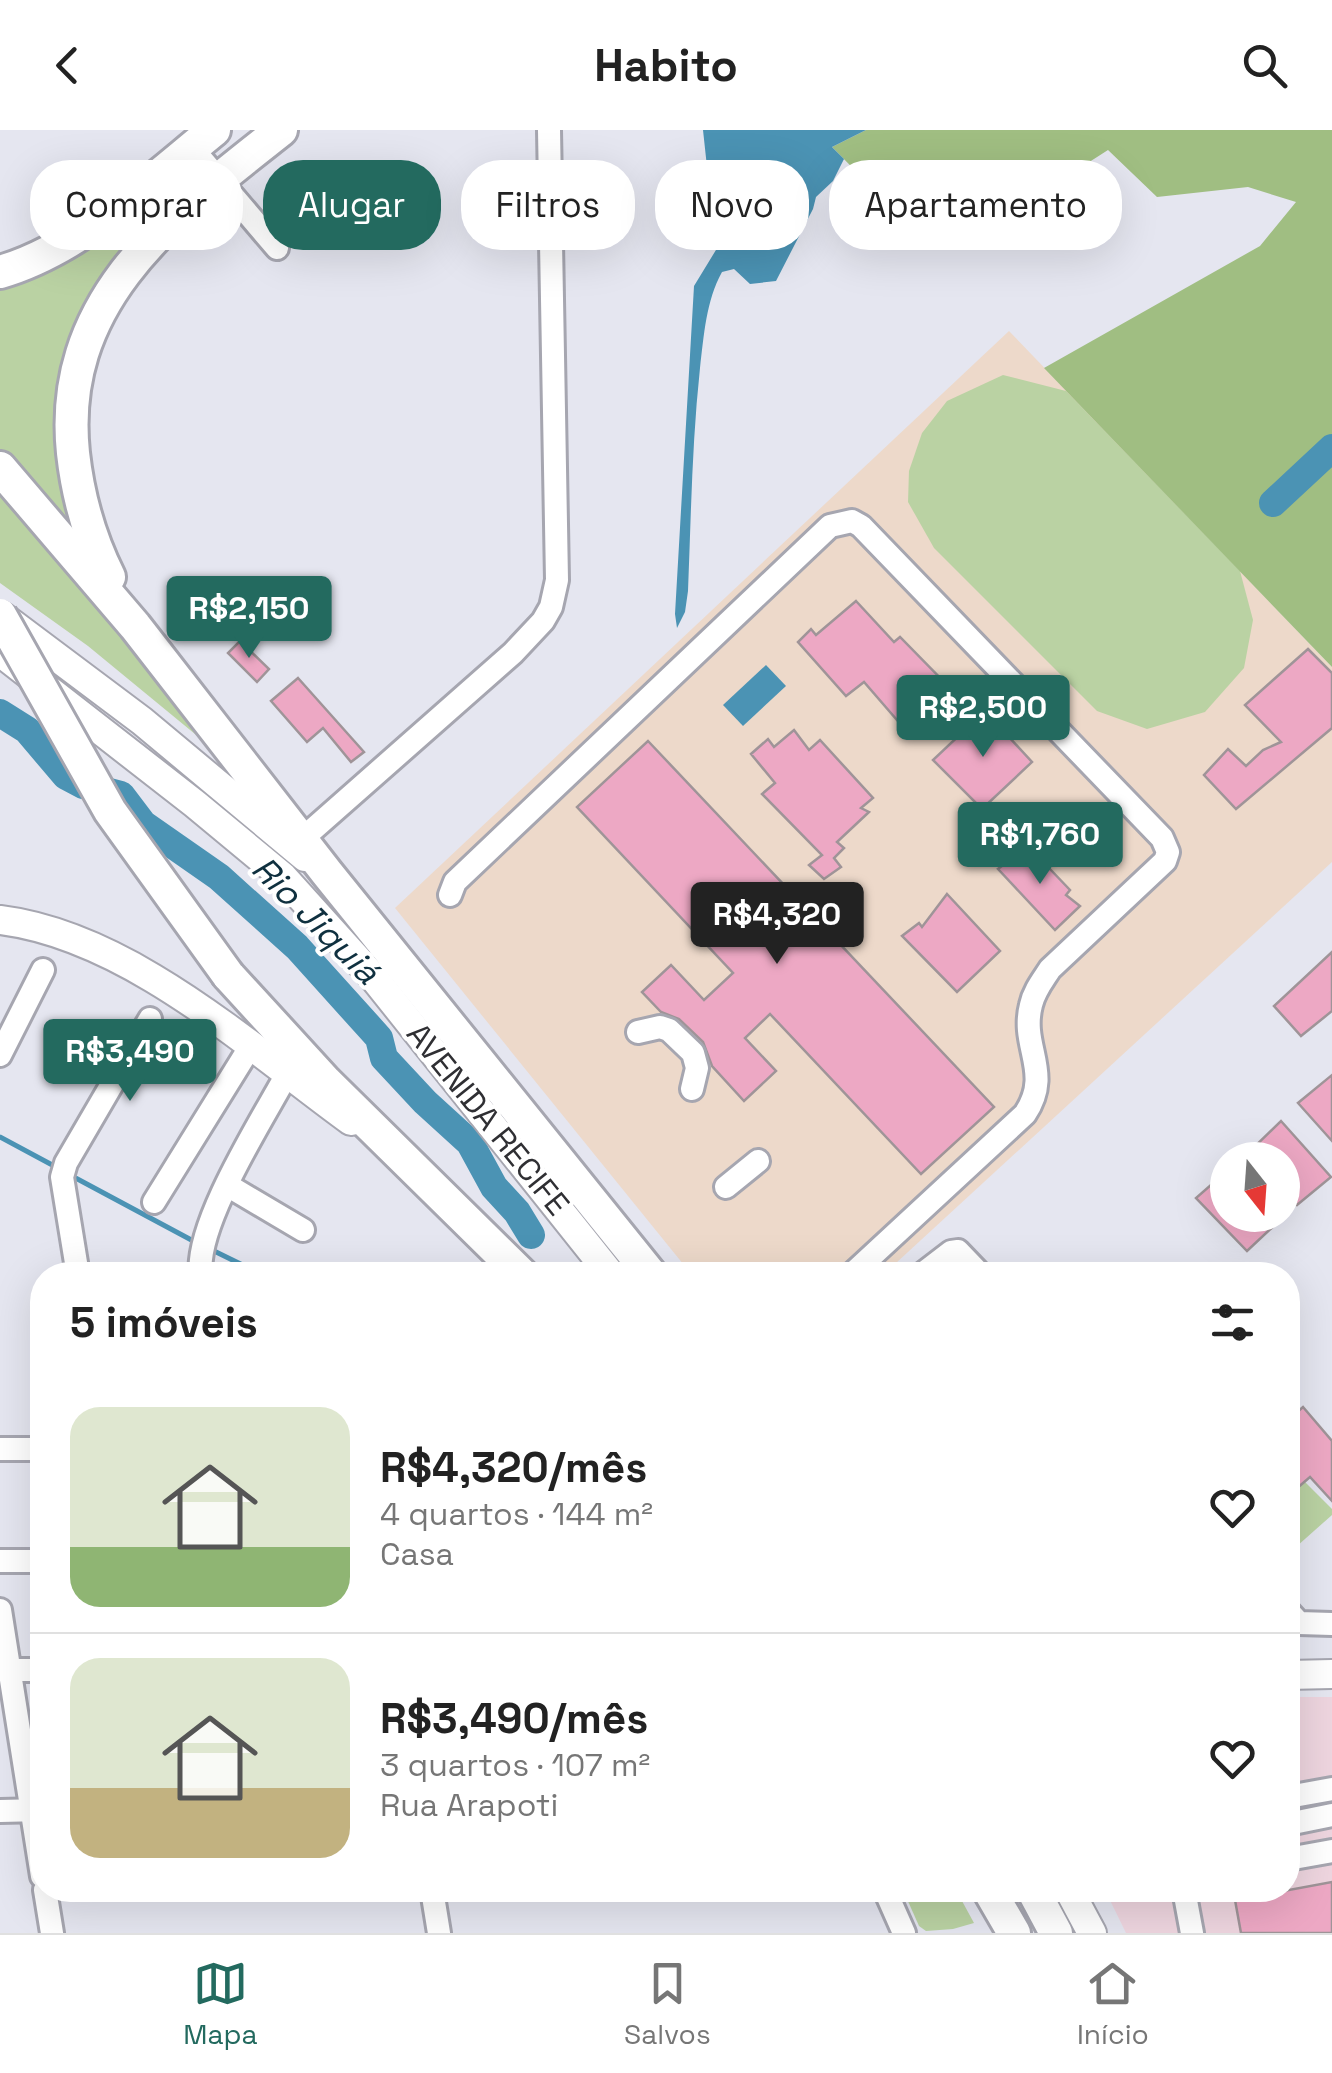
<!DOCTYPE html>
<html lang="pt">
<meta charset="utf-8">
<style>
:root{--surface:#fff;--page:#f2f2f2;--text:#222;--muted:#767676;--line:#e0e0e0;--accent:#236a5f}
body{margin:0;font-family:"Space Grotesk",sans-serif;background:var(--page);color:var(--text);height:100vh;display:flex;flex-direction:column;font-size:38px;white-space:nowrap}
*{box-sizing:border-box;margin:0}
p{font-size:32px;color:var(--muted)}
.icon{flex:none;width:55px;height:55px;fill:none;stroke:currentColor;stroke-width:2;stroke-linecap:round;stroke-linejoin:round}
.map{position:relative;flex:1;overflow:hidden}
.sheet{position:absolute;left:30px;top:1132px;width:1270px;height:640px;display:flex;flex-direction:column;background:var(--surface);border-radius:40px;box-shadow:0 10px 40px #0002}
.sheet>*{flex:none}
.banner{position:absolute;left:30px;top:30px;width:1272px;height:90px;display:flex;gap:20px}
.needle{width:65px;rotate:163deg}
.controls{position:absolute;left:1210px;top:1012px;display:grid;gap:20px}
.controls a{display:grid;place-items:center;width:90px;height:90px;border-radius:50%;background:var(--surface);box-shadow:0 10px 40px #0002;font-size:50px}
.price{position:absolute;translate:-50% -85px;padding:0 22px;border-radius:10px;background:var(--accent);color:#fff;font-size:32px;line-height:65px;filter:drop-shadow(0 2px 5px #0008)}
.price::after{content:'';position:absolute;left:50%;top:60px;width:30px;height:22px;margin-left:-15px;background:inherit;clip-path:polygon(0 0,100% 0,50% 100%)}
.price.current{background:#222;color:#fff}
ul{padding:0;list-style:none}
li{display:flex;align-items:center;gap:30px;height:250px;padding:0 40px}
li+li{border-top:2px solid var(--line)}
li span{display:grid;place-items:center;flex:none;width:280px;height:200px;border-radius:30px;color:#555}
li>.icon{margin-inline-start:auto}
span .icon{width:120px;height:120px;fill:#fffc;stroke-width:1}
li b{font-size:42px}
h2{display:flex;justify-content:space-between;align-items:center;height:120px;padding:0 40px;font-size:42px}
.tag{padding:0 35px;border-radius:40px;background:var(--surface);box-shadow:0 10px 40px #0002;font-size:35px;line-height:90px}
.tag.current{background:var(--accent);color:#fff}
header{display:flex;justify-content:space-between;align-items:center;height:130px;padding:0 40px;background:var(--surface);font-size:45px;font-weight:600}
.tab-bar{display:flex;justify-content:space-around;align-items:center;height:140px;border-top:2px solid var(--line);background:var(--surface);font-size:28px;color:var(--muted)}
.tab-bar a{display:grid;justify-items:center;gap:5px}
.tab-bar .current{color:var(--accent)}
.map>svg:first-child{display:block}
.commercial{fill:#eed5df}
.education{fill:#edd9ca}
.green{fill:#bad2a3}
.forest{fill:#a0be82}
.water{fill:#4b93b4}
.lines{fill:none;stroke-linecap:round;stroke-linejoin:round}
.stream{stroke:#4b93b4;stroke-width:5}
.river{stroke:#4b93b4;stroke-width:28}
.building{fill:#eda8c4;stroke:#9f9498;stroke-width:2.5}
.minor-casing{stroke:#a6a6b0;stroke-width:28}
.major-casing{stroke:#a6a6b0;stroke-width:32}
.highway-casing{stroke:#a6a6b0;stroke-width:38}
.minor{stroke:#fff;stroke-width:22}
.major{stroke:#fff;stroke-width:28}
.highway{stroke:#fff;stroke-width:32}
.highway-bridge-casing{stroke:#a6a6b0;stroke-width:38;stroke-linecap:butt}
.highway-bridge{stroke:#fff;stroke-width:32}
.labels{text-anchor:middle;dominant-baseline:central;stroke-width:8;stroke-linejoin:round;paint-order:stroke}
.street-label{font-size:32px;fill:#2f2f33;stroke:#fff}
.water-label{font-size:35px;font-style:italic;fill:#0f303f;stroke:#fff}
</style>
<header><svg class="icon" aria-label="back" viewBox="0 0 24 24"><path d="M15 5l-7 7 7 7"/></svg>Habito<svg class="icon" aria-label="search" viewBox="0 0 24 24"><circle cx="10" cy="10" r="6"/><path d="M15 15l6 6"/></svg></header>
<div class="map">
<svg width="1332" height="1803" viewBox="0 0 1332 1803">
<rect width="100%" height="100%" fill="#e5e6f0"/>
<!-- commercial -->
<polygon class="commercial" points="1288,1567 1332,1567 1332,1803 1126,1803 1105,1760 1288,1760"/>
<!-- education -->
<polygon class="education" points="1009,201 1332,537 1332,732 883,1145 692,1145 395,778"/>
<!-- green -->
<g class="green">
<polygon points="185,43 202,46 79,195 87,422 319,706 88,516 0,453 0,159 39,145"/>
<polygon points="1003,245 1066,261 1240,441 1253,490 1244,538 1205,582 1147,599 1097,581 934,418 908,372 909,341 922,303 947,271"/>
<polygon points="1304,1351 1332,1379 1332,1385 1288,1424 1288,1366"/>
<polygon points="903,1760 956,1760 974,1793 953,1799 926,1801 919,1796"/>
</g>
<!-- forest -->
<polygon class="forest" points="866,0 1332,0 1332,537 1044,238 1260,116 1296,72 1248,57 1157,67 1108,20 1030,70 924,110 832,17"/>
<!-- water -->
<g class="water">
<path d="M703,0H866L832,17L844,29L833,51L816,67L813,79L776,151L750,154L734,139L722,142C706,171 704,205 700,238C692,312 691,386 688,461L685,482L677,498L675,484L694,156L719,115L720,83L707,37Z"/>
<polygon points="766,535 786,556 743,596 723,575"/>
</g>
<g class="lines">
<!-- stream -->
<g class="stream">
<polyline points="0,1007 56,1037"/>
<polyline points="70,1045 197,1113"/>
<polyline points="212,1120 263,1145"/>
</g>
<!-- river -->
<g class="river">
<polyline points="1273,373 1332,318"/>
<polyline points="0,583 27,600 66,646 83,655 121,665 143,694 219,747 297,817 379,908 384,928 425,972 470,1013 494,1057 517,1082 531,1105"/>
</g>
</g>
<!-- building -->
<g class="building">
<polygon points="856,471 894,512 900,507 948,556 903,597 864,552 846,566 798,512 811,499 816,505"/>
<polygon points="240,511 269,539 257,552 228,523"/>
<polygon points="1308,519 1332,543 1332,598 1236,679 1204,645 1228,619 1246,636 1263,620 1281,612 1245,575"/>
<polygon points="298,548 364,622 351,632 323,598 307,612 271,571"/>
<polygon points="985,581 1032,632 982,679 933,630"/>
<polygon points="794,600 809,620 820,610 873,668 861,678 869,682 837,712 844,718 834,728 841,737 824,749 809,735 822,725 762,664 775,653 751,624 768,609 774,617"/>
<polygon points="648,611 994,977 921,1044 770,884 745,908 776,941 744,971 712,936 703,912 679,889 661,882 642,862 671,835 704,870 733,843 577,677"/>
<polygon points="1028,716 1070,760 1066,765 1080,776 1055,800 998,739"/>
<polygon points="947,764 1000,821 957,862 902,806 919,793 922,797"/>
<polygon points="1332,822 1332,881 1301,906 1274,876"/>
<polygon points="1332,945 1332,1011 1298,973"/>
<polygon points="1281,991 1331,1047 1297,1075 1282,1059 1282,1030 1256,1030 1249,1022"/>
<polygon points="1228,1040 1228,1085 1273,1085 1279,1091 1247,1121 1196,1068"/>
<polygon points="1303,1277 1332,1311 1332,1371 1310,1347 1288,1366 1288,1290"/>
<polygon points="1332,1752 1332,1803 1241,1803 1235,1770"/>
</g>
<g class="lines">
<defs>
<g id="minor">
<polyline points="192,18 277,118"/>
<polyline points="302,709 513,523 543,491 551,477 557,450 549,0"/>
<path d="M450,765L455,752L830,396L852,391L861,396L1162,708L1168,722L1165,731L1050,839C1043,850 1034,861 1031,875C1020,917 1053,942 1025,984L851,1145"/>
<polyline points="638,902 660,897 669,900 693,923 697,938 692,959"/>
<polyline points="0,925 43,840"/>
<polyline points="227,1055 303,1100"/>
<polyline points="726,1057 758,1031"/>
<polyline points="154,1072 250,917"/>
<polyline points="78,1145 62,1047 66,1033 150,889"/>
<path d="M201,1145C194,1096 262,990 287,944"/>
<polyline points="921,1145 951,1122 958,1121 981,1145"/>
<polyline points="0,1319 42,1319"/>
<polyline points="0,1431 42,1431"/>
<polyline points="0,1480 42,1746"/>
<polyline points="1288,1481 1299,1493 1332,1494"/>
<polyline points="0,1540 42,1540"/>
<polyline points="1288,1667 1332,1659"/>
<polyline points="0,1681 42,1680"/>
<polyline points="1288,1694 1332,1685"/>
<polyline points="1288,1729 1332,1721"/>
<polyline points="45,1760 52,1803"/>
<polyline points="432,1760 439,1803"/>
<polyline points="885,1760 904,1803"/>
<polyline points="1184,1760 1192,1803"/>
</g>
<g id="major">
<polyline points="2,486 142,591 305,727"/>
<polyline points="0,522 195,674 282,746 374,848 611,1145"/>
<path d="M0,790C129,806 249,917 351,991"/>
<polyline points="1288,1545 1332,1544"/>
<polyline points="1069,1760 1092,1803"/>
</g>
<g id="highway">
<path d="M0,142C78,120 152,50 214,0"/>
<polyline points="0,338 135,496 327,743 651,1145"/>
<path d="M109,447C89,407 78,368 73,323C57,169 172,86 281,0"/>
<polyline points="228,845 326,952 522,1145"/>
<polyline points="989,1760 1014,1803"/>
<polyline points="1033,1760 1056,1803"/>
</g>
</defs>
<!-- minor casing -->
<use href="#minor" class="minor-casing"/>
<!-- major casing -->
<use href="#major" class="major-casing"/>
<!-- highway casing -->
<use href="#highway" class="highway-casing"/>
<!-- minor -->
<use href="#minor" class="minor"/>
<!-- major -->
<use href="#major" class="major"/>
<!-- highway -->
<use href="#highway" class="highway"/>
<defs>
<polyline id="highway-bridge" points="0,485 110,681 228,845"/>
</defs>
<!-- highway-bridge casing -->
<use href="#highway-bridge" class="highway-bridge-casing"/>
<!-- highway-bridge -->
<use href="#highway-bridge" class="highway-bridge"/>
</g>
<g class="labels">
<!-- street labels -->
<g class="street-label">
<text transform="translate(488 989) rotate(51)">AVENIDA RECIFE</text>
</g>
<!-- water labels -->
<g class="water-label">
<text transform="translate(316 790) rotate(45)">Rio Jiquiá</text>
</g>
</g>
</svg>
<div class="controls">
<a><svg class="needle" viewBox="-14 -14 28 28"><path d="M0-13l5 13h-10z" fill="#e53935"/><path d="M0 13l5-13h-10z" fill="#767676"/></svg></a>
</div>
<b class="price" style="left:249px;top:531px">R$2,150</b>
<b class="price" style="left:983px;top:630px">R$2,500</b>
<b class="price" style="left:1040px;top:757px">R$1,760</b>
<b class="price current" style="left:777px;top:837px">R$4,320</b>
<b class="price" style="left:130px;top:974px">R$3,490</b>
<div class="banner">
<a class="tag">Comprar</a>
<a class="tag current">Alugar</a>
<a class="tag">Filtros</a>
<a class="tag">Novo</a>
<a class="tag">Apartamento</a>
</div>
<section class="sheet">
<h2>5 imóveis<svg class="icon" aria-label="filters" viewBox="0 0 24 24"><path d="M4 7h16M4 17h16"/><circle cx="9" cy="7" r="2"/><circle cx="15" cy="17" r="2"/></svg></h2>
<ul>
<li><span style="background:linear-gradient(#dfe7d0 70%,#8fb573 0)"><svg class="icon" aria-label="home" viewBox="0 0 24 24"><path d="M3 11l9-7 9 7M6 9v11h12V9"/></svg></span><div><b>R$4,320/mês</b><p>4 quartos · 144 m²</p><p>Casa</p></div><svg class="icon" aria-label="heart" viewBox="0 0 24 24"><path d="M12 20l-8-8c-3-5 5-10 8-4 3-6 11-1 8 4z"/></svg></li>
<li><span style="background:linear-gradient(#dfe7d0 65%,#c2b280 0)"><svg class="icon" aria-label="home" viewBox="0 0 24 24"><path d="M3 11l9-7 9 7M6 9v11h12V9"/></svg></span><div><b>R$3,490/mês</b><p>3 quartos · 107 m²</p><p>Rua Arapoti</p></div><svg class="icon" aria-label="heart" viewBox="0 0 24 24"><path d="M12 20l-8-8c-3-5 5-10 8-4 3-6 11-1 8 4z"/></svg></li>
</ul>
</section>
</div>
<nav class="tab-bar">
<a class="current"><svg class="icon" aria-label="map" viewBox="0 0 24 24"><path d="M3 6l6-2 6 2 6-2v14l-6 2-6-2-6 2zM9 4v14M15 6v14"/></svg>Mapa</a>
<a><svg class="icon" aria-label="saved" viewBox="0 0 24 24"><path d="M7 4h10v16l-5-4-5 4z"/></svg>Salvos</a>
<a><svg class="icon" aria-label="home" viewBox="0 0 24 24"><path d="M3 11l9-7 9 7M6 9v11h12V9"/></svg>Início</a>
</nav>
